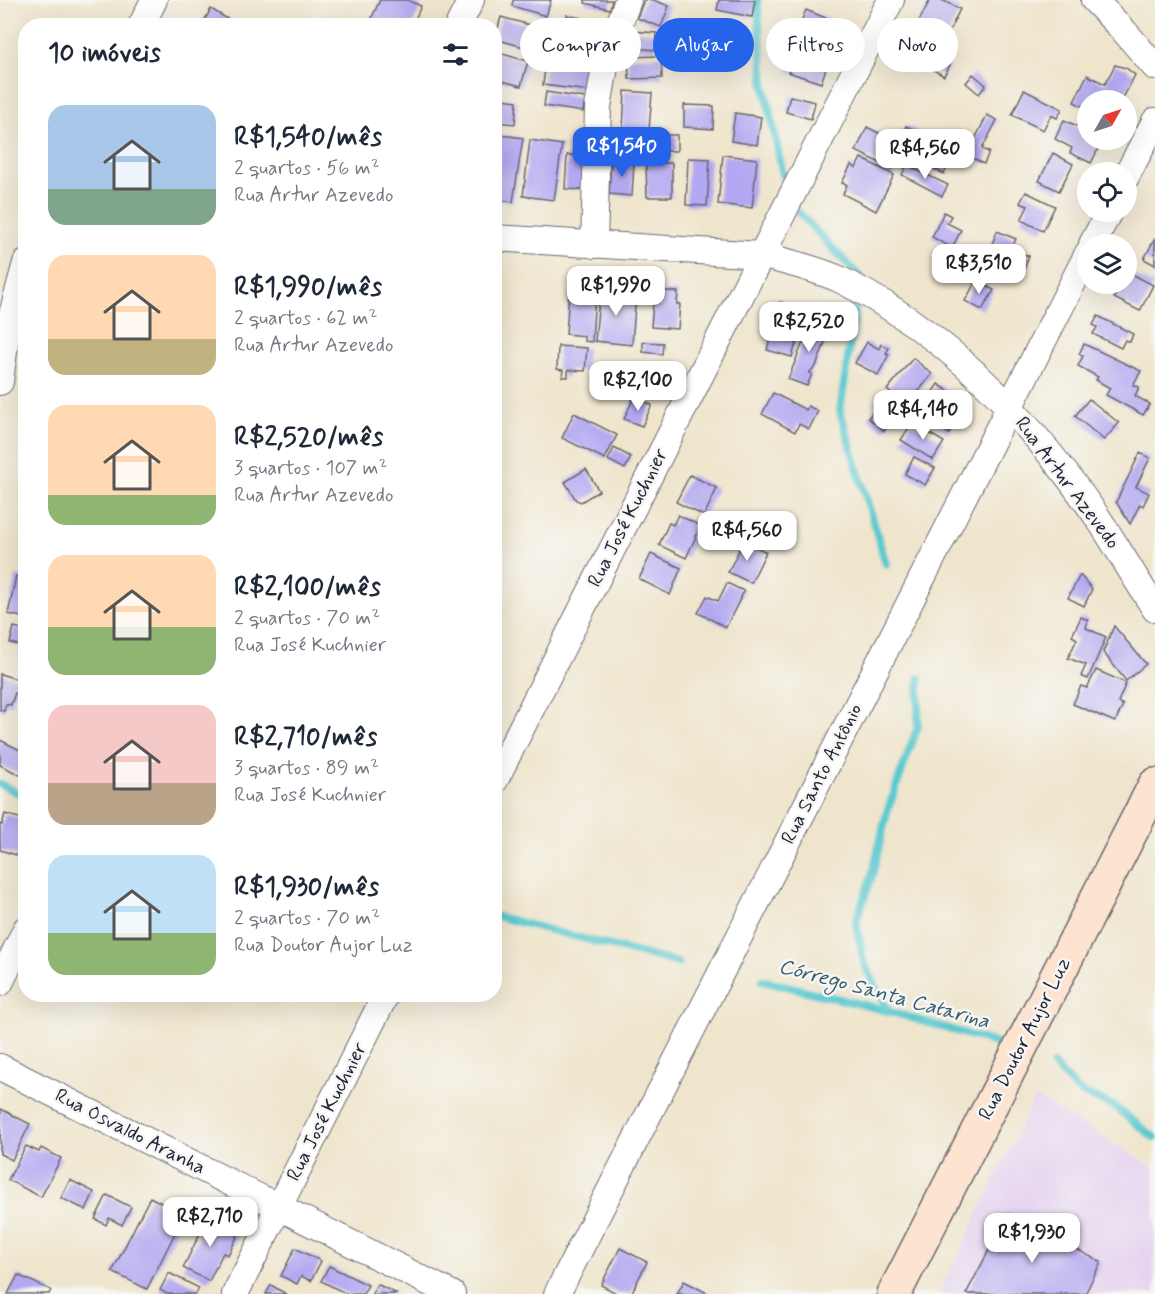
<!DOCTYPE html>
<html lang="pt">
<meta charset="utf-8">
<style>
:root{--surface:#fff;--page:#f6f6f7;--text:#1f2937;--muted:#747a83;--accent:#2563eb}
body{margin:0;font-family:Mynerve,sans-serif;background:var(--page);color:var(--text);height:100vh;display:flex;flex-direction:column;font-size:22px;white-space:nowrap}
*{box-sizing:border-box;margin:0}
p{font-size:20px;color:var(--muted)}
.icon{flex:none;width:33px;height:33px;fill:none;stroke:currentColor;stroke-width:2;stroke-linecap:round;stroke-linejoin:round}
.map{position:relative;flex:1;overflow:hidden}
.details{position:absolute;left:18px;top:18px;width:484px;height:984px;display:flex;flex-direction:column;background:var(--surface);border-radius:24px;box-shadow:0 6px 24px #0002}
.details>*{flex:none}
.banner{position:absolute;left:520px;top:18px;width:544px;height:54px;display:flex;gap:12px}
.needle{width:39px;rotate:51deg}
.fabs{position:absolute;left:1077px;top:90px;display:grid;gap:12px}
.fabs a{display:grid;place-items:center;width:60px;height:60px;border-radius:50%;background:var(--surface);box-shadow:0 6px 24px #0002;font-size:30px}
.price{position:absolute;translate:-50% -51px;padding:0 14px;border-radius:12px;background:#fff;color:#222;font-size:20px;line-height:39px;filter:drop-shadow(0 2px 3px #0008)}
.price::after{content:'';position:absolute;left:50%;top:36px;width:18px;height:14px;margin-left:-9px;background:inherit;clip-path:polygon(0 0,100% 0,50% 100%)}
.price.current{background:var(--accent);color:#fff}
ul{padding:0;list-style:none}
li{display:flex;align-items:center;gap:18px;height:150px;padding:0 30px}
li span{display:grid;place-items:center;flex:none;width:168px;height:120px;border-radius:18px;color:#555}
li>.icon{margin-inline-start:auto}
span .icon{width:72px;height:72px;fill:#fffc;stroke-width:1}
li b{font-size:26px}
h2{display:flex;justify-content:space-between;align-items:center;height:72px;padding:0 30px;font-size:26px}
.tag{padding:0 21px;border-radius:27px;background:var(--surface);box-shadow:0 6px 24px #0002;font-size:21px;line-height:54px}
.tag.current{background:var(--accent);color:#fff}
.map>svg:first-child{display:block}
.built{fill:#e5d3f0}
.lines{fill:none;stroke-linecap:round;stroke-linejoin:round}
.stream{stroke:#5cc9d0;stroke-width:8}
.building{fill:#b3a8f1}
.street-casing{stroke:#6a666e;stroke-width:28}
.secondary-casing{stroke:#6a666e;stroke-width:36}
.street{stroke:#fff;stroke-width:26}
.secondary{stroke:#fde4d1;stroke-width:33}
.labels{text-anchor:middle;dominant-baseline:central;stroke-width:5;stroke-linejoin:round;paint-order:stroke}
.street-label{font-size:20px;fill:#22223b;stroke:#f6f6f2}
.water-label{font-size:21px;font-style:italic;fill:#365c6f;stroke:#f6f6f2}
</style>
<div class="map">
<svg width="1155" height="1294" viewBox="0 0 1155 1294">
<rect width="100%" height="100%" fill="#f6f6f2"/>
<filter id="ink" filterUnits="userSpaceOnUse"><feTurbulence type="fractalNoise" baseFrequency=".0167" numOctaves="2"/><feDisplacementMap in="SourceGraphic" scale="12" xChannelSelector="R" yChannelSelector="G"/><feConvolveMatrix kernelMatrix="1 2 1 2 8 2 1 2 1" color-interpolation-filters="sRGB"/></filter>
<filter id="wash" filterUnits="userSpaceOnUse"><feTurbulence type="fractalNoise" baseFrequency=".008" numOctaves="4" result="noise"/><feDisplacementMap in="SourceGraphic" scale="24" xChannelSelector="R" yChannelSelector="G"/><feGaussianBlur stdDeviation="1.35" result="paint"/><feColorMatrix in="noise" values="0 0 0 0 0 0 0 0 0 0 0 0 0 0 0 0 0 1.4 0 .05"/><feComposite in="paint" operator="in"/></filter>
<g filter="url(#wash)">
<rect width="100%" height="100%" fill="#efe5cc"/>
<!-- built -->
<polygon class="built" points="1035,1097 1155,1168 1155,1294 939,1294"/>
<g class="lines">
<!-- stream -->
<g class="stream">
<polyline points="757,0 764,82 783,175"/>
<polyline points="799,213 863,280"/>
<polyline points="856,303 840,411 886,564"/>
<polyline points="0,784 26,797"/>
<polyline points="495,916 678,963"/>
<polyline points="762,980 888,1011 996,1043"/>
<polyline points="888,1011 864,963 856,921 872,876 887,812 918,726 919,678"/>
<polyline points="1053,1065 1080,1092 1114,1106 1155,1138"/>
</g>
</g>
<g id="blocks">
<!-- building -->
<g class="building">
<polygon points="380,0 407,0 421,6 412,26 368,26"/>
<polygon points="513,0 551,0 546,16 512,6"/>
<polygon points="585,0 612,0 610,9 585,3"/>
<polygon points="644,0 653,0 669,6 661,27 637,18"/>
<polygon points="719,0 755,0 752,17 717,10"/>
<polygon points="930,0 942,0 960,9 945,40 917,25"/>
<polygon points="211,9 239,26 201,26"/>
<polygon points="806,10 833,21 825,42 797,31"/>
<polygon points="567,15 602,22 596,59 560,52"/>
<polygon points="501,17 537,27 531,49 495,39"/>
<polygon points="724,29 738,32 734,53 720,50"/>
<polygon points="632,31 657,33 656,50 631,48"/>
<polygon points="915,35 948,53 943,62 950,65 944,76 905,54 908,49 903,46 908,37 913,39"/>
<polygon points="795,51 828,63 821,83 788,72"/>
<polygon points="495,52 528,61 521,86 495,79"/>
<polygon points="661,56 662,78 629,79 628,57"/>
<polygon points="546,60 594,66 590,91 543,85"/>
<polygon points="1115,65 1126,68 1135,75 1122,100 1088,100 1088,109 1074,102 1087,75 1105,84"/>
<polygon points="973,74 986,85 979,94 966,83"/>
<polygon points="1024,90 1062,109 1057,118 1051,115 1043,130 1012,115"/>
<polygon points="625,91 652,93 649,130 623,128"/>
<polygon points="546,92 585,98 583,112 544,106"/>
<polygon points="790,96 815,102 811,119 786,112"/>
<polygon points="495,98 517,101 515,124 495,122"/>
<polygon points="684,105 714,106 713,129 684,127"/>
<polygon points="735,113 761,117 757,145 731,141"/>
<polygon points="987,115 997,120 982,149 989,152 984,164 967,155"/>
<polygon points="1064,120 1088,131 1088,140 1103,140 1091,163 1070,153 1072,148 1055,139"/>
<polygon points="906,126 956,150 944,174 913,159 919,147 900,138"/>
<polygon points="867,127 904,146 892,169 856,151"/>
<polygon points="495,134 523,138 513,202 495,199"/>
<rect x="661" y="135" width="16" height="16"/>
<polygon points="530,140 562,145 554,200 523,196"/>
<polygon points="1053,153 1073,164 1059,191 1039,181"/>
<polygon points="567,155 588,156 586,190 565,189"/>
<polygon points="723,155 757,159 752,208 718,204"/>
<polygon points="688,158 710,159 707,206 686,205"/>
<polygon points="861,158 894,175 876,211 843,194 847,185 842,183 851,165 856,168"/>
<polygon points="611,161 634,163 632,196 609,194"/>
<polygon points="646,163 672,163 672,197 647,197"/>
<polygon points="907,165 948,185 942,196 902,175"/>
<polygon points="1026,192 1055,206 1043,231 1021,220 1028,206 1020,203"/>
<polygon points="944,212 951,216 947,223 961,230 952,248 932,237"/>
<polygon points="997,231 1016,239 1011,249 1029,256 1021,277 1013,274 1015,268 987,257"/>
<polygon points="1155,238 1155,265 1144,259"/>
<polygon points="940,251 958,260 954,268 936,260"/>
<polygon points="1128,272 1153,285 1140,311 1114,298 1122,284 1126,284"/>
<polygon points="976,281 994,290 982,310 965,301"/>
<polygon points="600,289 636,293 632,345 595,341"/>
<polygon points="654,290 678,292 677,304 680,304 678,329 651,327"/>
<polygon points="569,292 595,294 592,342 584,341 584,336 566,334"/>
<polygon points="780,302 806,310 792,357 767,350"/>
<polygon points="1098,316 1133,334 1130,342 1125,340 1121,348 1093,334 1097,327 1093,325"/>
<polygon points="813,318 827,324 823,335 827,337 816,366 809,373 812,374 807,386 788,379"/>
<polygon points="643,342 663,343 662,354 643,352"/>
<polygon points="867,342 879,349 881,344 889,348 886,353 889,354 878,375 855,363"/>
<polygon points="1084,344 1141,371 1133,385 1139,387 1135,396 1150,404 1143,415 1106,395 1110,388 1096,380 1098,377 1078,366 1083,356 1079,354"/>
<polygon points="558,346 587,348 585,371 568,370 568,377 562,377 563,370 557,369"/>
<polygon points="495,352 500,352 499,375 495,375"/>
<polygon points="913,358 932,374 907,406 887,390"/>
<polygon points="938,384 961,399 948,418 955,423 949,434 918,414"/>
<polygon points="773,393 806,410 808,406 818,411 809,429 799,424 795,432 762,414"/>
<polygon points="880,395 900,411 884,431 868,418 877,407 874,404"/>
<polygon points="634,397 652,405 642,426 624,419"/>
<polygon points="1089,399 1119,423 1104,440 1075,416"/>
<polygon points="574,413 617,435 605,459 562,438"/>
<polygon points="912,423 944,442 933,460 901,440"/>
<polygon points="614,448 631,457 625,469 608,460"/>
<polygon points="1140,453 1150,458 1136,487 1149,493 1143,506 1140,504 1130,524 1116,502"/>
<polygon points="914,457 935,468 925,485 905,474"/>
<polygon points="586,469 599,491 581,502 576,500 565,482"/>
<polygon points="690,475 717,488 704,516 676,502"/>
<polygon points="678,515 701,526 686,558 659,545 669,523 673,525"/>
<polygon points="744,541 766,552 751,583 728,572"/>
<polygon points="651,554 681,568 670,595 639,579"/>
<polygon points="1080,575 1092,589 1084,606 1068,598"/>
<polygon points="16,576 26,578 26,618 8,614"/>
<polygon points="727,583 744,591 726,627 698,613 707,596 718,601"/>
<polygon points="1081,617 1088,620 1086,628 1106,637 1088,679 1081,676 1086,665 1068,658 1077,639 1072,636"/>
<polygon points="1114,626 1146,664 1126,681 1103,652"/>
<polygon points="14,627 26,630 26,647 10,643"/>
<polygon points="1096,670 1126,683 1118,702 1123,705 1115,722 1073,704 1081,686 1087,688"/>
<polygon points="0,674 24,681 20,694 15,693 11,705 6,704 4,711 0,710"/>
<polygon points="0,740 26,753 26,778 0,765"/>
<polygon points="5,814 26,820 26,858 0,850 0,824 2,825"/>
<polygon points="1,1109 30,1124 12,1160 0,1154"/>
<polygon points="26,1146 39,1152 41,1148 61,1158 41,1197 8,1180"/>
<polygon points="70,1180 94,1192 86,1210 61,1198"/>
<polygon points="107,1195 131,1207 122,1225 109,1218 106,1225 95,1219"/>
<polygon points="150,1197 184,1215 147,1289 112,1272"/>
<polygon points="1008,1214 1101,1262 1085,1294 966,1294"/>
<polygon points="209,1215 230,1226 228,1230 238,1235 228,1255 223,1253 209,1281 183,1268"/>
<polygon points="295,1248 321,1261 311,1281 301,1276 297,1284 281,1276"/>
<polygon points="620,1248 647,1262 631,1294 618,1294 601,1285"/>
<polygon points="329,1266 368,1285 363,1294 347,1294 321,1281"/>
<polygon points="169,1273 199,1288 196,1294 167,1294 160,1290"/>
<polygon points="18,1275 51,1290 49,1294 8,1294"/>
<polygon points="684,1281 709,1294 677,1294"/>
<polygon points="377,1284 397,1294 372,1294"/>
<polygon points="271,1285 286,1294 266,1294"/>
</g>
</g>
</g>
<g filter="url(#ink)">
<use href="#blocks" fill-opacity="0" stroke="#6a666e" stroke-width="1.5"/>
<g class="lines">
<defs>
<g id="street">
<polyline points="1094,0 1125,32 1155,67"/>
<polyline points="141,26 154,0"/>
<polyline points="458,26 471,0"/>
<polyline points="1126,177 1155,121"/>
<path d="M495,238L761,255C787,262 814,268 839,279C948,332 1035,425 1102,524C1120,552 1137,581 1155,609"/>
<polyline points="1092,244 1109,212"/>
<polyline points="594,245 598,107 606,61 628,0"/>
<polyline points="0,382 6,336 26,263"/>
<polyline points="495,780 891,0"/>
<polyline points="0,983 26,929"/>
<polyline points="0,1067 452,1294"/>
<polyline points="235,1294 386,994"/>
<polyline points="557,1294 1088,253"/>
</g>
<polyline id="secondary" points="894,1294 1155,785"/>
</defs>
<!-- street casing -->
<use href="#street" class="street-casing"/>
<!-- secondary casing -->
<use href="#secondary" class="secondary-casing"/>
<!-- street -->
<use href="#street" class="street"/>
<!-- secondary -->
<use href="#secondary" class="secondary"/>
</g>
</g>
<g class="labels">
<!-- street labels -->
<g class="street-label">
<text transform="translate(1067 483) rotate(53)">Rua Artur Azevedo</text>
<text transform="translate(628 518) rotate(-63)">Rua José Kuchnier</text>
<text transform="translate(822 774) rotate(-63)">Rua Santo Antônio</text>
<text transform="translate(1025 1039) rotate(-63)">Rua Doutor Aujor Luz</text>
<text transform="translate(327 1112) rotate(-63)">Rua José Kuchnier</text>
<text transform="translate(130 1132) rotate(27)">Rua Osvaldo Aranha</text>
</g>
<!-- water labels -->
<g class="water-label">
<text transform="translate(884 994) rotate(15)">Córrego Santa Catarina</text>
</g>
</g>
</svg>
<div class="fabs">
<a><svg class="needle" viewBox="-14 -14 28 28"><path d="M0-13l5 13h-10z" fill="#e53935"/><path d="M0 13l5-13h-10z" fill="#747a83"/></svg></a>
<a><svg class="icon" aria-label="locate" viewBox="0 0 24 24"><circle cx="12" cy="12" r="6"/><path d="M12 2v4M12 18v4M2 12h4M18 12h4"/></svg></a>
<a><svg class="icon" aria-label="layers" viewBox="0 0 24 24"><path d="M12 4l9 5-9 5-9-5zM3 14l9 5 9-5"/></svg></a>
</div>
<b class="price current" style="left:622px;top:178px">R$1,540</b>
<b class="price" style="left:925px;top:180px">R$4,560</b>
<b class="price" style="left:979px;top:295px">R$3,510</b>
<b class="price" style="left:616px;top:317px">R$1,990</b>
<b class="price" style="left:809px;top:353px">R$2,520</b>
<b class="price" style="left:638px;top:412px">R$2,100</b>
<b class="price" style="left:923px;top:441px">R$4,140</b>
<b class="price" style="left:747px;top:562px">R$4,560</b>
<b class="price" style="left:210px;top:1248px">R$2,710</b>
<b class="price" style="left:1032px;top:1264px">R$1,930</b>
<div class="banner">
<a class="tag">Comprar</a>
<a class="tag current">Alugar</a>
<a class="tag">Filtros</a>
<a class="tag">Novo</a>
</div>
<section class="details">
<h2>10 imóveis<svg class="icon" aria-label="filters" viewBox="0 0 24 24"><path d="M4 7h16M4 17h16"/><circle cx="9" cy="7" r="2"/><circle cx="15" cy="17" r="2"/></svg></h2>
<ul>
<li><span style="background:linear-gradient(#a9c7e8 70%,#7fa58c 0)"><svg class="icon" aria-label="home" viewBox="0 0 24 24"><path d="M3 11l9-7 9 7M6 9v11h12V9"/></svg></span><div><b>R$1,540/mês</b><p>2 quartos · 56 m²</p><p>Rua Artur Azevedo</p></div></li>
<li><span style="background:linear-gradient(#ffd9b3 70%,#c2b280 0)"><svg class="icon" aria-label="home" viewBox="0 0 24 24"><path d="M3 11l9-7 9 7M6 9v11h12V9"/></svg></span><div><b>R$1,990/mês</b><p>2 quartos · 62 m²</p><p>Rua Artur Azevedo</p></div></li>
<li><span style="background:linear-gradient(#ffd9b3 75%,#8fb573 0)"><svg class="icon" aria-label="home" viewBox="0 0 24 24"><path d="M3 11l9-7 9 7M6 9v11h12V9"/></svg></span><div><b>R$2,520/mês</b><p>3 quartos · 107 m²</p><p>Rua Artur Azevedo</p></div></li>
<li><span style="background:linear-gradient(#ffd9b3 60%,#8fb573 0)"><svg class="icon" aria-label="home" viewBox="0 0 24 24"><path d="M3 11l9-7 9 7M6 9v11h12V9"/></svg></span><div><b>R$2,100/mês</b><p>2 quartos · 70 m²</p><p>Rua José Kuchnier</p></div></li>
<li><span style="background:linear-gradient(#f6c9c9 65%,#b9a48a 0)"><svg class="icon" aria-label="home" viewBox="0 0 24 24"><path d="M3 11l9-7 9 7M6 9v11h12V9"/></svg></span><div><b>R$2,710/mês</b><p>3 quartos · 89 m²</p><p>Rua José Kuchnier</p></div></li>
<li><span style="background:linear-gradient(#bfe0f5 65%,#8fb573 0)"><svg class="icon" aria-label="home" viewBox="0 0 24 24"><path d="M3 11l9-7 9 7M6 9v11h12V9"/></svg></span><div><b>R$1,930/mês</b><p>2 quartos · 70 m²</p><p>Rua Doutor Aujor Luz</p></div></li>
</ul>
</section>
</div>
